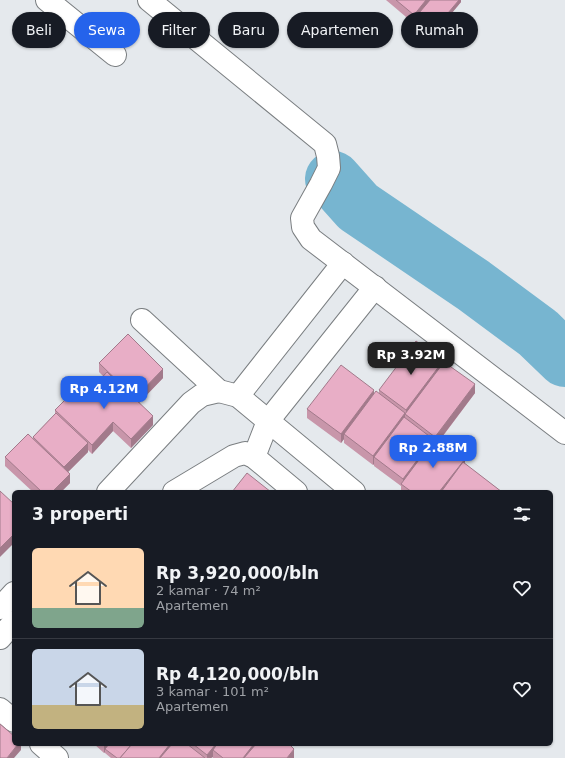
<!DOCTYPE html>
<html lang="id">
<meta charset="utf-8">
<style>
:root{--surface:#171b24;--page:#242831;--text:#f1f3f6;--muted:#9ea1a6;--line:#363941;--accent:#2563eb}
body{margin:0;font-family:"DejaVu Sans",sans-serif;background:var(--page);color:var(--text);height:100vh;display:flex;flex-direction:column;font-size:15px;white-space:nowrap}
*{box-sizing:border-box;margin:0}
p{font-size:13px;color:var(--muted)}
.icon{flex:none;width:22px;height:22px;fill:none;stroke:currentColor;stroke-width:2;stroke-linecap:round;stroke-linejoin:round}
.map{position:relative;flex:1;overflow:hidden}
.side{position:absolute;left:12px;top:490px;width:541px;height:256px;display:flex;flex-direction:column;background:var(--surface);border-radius:6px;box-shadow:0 1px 3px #0004}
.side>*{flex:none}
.hud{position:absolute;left:12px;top:12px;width:541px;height:36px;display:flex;gap:8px}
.price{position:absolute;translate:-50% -34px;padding:0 9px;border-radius:8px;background:var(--accent);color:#fff;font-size:13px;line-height:26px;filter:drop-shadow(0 1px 2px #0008)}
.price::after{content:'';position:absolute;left:50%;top:24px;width:12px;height:9px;margin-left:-6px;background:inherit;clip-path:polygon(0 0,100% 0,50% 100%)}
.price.current{background:#222;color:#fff}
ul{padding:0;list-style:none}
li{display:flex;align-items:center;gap:12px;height:100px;padding:0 20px}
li+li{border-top:1px solid var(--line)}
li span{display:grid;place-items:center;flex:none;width:112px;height:80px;border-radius:6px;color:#555}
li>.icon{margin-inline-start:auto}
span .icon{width:48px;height:48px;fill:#fffc;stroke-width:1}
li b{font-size:17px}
h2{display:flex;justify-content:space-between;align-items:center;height:48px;padding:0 20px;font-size:17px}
.chip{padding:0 14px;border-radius:18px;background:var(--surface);box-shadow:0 1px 3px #0004;font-size:14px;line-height:36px}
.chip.current{background:var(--accent);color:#fff}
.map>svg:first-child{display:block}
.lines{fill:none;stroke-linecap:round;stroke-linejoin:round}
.river{stroke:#77b5d0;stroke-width:56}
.minor-casing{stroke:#7a7e81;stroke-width:24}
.minor{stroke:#fff;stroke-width:22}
.wall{fill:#c896aa}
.shaded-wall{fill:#a27a8b}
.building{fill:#e8aec6;stroke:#a27a8b}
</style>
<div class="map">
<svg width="565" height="758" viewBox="0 0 565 758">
<rect width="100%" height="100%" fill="#e5e9ed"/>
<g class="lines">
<!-- river -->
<polyline class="river" points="333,179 358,207 473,285 538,333 565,359"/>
<defs>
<g id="minor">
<polyline points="47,0 115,55"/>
<polyline points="149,0 325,144 328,156 329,168 321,184 302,218 303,227 311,239 565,433"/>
<polyline points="142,320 219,391 238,396 354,492"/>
<polyline points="238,396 343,263"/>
<polyline points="254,457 268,421 375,287"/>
<polyline points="108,492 191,403 202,395 219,391"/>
<polyline points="174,492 234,456 245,453 254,457 296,492"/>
<polyline points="0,608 14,593"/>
<polyline points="0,638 14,622"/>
<polyline points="0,709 14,721"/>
<polyline points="41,744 57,758"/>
</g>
</defs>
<!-- minor casing -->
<use href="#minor" class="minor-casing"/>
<!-- minor -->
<use href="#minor" class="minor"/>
</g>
<!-- wall -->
<g class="wall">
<polygon points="386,0 461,0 461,2 431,38"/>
<polygon points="99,363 163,378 139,403 153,425 131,448 113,431 92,454 88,450 88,452 68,472 70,483 61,492 33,492 5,466 5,457 33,439 33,437 55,414 55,410 85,396 103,376 99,372"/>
<polygon points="443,364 475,393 440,440 465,464 502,492 401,492 401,486 374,466 374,464 373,465 344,443 344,439 341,443 307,418 307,409 374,394 379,394 379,390"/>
<polygon points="94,744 289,744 294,758 213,758 213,757 211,758 111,758 105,753 105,752 104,753"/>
</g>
<!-- shaded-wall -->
<g class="shaded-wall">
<polygon points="426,0 434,0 414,19 414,15"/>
<polygon points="459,0 461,0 461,2 431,38 431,33"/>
<polygon points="443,361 443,370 406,416 406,410"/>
<polygon points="163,369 163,378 135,407 135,398"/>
<polygon points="475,384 475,393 435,446 435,437"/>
<polygon points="374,390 374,399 344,434 344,439 341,443 341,434"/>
<polygon points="405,413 405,422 374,457 374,464 373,465 373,456"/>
<polygon points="153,416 153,425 131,448 131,439"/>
<polygon points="113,422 113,431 92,454 92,445"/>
<polygon points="433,439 433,448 403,485 403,479"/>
<polygon points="88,443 88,452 64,476 64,467"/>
<polygon points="465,459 465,468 446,492 439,492"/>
<polygon points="70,474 70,483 61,492 52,492"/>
<polygon points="14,534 14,543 0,557 0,548"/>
<polygon points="18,744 21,744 21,750 14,758 7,758"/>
<polygon points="104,744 111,744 105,749 105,752 104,753"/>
<polygon points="170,744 172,744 166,758 159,758"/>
<polygon points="216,744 223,744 213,750 213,757 211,758 207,758 207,755"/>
<polygon points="254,744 261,744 250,758 243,758"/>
<polygon points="294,749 294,758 287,758"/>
</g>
<!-- building -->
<g class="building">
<polygon points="396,0 426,0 414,15"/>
<polygon points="430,0 459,0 431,33 414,19"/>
<polygon points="128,334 163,369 135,398 99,363"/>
<polygon points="416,341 443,361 406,410 379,390"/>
<polygon points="444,362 475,384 435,437 405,414"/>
<polygon points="341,365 374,390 341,434 307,409"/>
<polygon points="107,372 153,416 131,439 113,422 92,445 55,410 77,388 85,396"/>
<polygon points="376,391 405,413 373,456 344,434"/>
<polygon points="56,413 88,443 64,467 33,437"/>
<polygon points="404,417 433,439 403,479 374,457"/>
<polygon points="28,434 70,474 52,492 42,492 5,457"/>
<polygon points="436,437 465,459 439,492 412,492 401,484"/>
<polygon points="463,462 502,492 441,492"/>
<polygon points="247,473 271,492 232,492"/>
<polygon points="0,491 14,504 14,534 0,548"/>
<polygon points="0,724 14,736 14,744 18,744 7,758 0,758"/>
<polygon points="109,744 132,744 120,758 117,758 105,749"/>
<polygon points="132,744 170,744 159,758 120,758"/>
<polygon points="172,744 187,744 205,758 160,758"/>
<polygon points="193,744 216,744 207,755"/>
<polygon points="217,744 254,744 243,758 223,758 213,750"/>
<polygon points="256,744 289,744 294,749 287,758 244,758"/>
</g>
</svg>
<b class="price current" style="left:411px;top:376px">Rp 3.92M</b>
<b class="price" style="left:104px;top:410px">Rp 4.12M</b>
<b class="price" style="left:433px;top:469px">Rp 2.88M</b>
<div class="hud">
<a class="chip">Beli</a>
<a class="chip current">Sewa</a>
<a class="chip">Filter</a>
<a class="chip">Baru</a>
<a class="chip">Apartemen</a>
<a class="chip">Rumah</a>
</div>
<section class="side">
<h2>3 properti<svg class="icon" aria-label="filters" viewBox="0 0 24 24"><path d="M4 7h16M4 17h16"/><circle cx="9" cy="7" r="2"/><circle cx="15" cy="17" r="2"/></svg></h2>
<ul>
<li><span style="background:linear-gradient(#ffd9b3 75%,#7fa58c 0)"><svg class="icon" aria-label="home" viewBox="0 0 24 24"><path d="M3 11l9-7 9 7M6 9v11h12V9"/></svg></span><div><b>Rp 3,920,000/bln</b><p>2 kamar · 74 m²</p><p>Apartemen</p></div><svg class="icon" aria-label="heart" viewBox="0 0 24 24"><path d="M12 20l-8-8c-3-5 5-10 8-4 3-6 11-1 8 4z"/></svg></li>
<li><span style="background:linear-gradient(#c9d6e8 70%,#c2b280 0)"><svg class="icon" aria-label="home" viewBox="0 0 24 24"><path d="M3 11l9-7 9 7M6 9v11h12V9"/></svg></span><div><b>Rp 4,120,000/bln</b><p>3 kamar · 101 m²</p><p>Apartemen</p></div><svg class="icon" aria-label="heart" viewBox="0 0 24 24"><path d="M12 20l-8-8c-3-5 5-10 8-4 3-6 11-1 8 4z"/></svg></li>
</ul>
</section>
</div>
